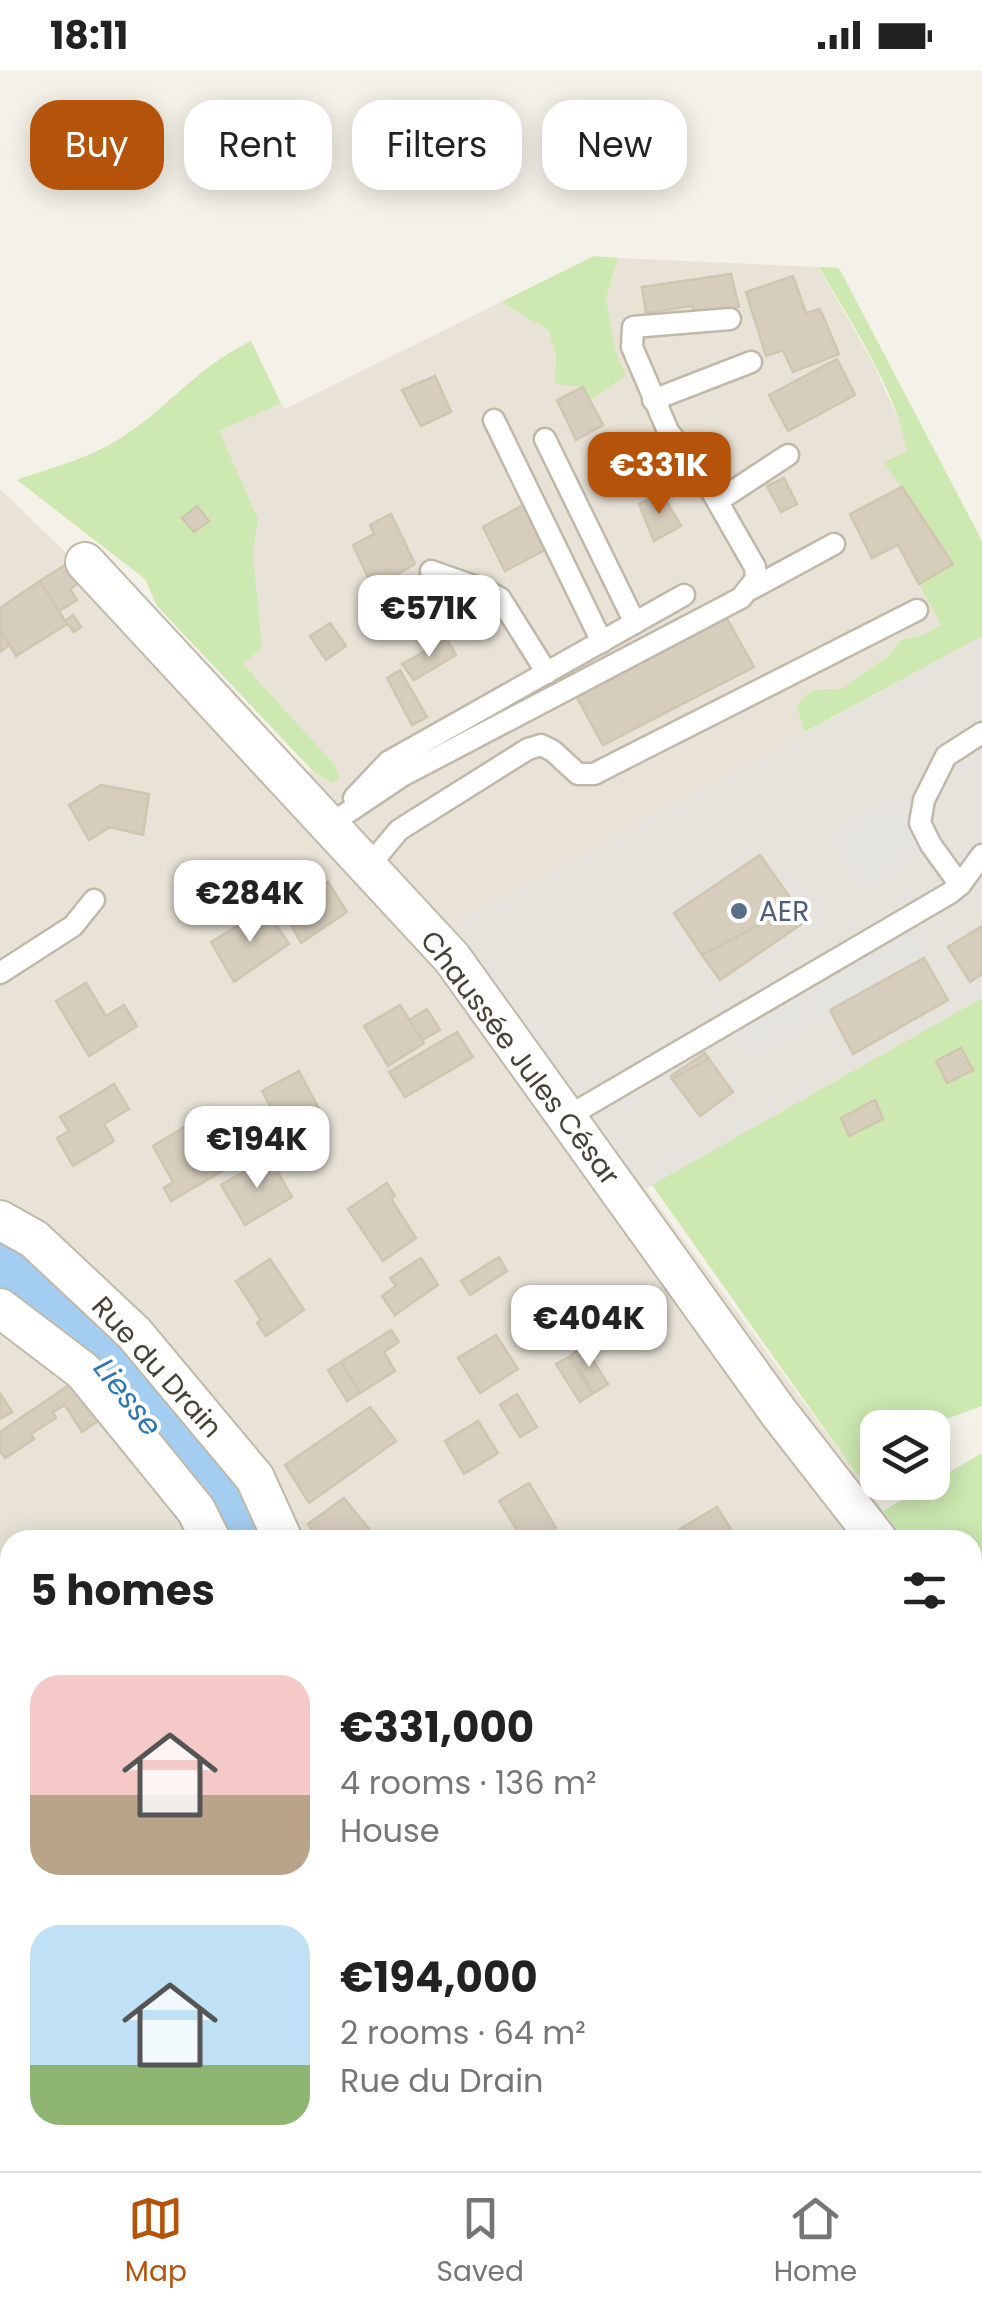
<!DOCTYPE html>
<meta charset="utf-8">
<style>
:root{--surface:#fff;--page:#f6f6f6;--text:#222;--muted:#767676;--line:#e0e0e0;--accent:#b45309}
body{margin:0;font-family:Poppins,sans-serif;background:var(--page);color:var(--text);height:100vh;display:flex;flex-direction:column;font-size:38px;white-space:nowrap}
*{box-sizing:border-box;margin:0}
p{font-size:32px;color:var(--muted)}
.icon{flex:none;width:55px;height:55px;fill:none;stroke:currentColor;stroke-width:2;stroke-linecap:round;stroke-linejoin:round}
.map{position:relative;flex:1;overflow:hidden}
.sheet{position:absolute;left:0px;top:1460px;width:982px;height:642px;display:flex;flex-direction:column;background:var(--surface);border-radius:30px 30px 0 0;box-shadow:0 5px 25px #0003}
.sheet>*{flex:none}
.top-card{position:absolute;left:30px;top:30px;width:922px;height:90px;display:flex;gap:20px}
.fabs{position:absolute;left:860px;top:1340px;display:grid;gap:20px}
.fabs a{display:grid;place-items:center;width:90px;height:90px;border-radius:20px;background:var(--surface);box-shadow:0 5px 25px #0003;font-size:50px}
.price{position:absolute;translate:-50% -85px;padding:0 22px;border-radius:20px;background:#fff;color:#222;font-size:32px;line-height:65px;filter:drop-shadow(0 2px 5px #0008)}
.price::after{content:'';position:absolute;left:50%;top:60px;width:30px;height:22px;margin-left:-15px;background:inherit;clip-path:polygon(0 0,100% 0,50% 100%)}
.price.on{background:var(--accent);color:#fff}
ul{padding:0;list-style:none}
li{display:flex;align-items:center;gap:30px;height:250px;padding:0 30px}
li span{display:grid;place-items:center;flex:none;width:280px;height:200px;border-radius:30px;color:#555}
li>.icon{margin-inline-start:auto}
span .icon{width:120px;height:120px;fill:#fffc;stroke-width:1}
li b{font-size:42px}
h2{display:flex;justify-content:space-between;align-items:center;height:120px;padding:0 30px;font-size:42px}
.tag{padding:0 35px;border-radius:30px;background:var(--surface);box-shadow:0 5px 25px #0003;font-size:35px;line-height:90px}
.tag.on{background:var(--accent);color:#fff}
.status{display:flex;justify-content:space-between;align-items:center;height:70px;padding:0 50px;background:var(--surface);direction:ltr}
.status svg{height:28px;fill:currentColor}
.tab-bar{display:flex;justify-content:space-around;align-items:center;height:140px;border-top:2px solid var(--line);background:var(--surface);font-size:28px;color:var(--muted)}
.tab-bar a{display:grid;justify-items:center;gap:5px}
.tab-bar .on{color:var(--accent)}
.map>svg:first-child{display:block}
.residential{fill:#e8e3d6}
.industrial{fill:#e6e2dc}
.green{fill:#cde8b1}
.parking{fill:#e5e3e0}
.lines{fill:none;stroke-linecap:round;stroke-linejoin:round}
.river{stroke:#a4cef1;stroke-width:58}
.building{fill:#d6cdbd;stroke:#d0c5b0;stroke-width:2.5}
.service-casing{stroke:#c0b9aa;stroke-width:25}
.minor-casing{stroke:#c0b9aa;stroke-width:42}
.service{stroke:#fff;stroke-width:20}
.minor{stroke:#fff;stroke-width:38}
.service-dot{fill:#5c6f8a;stroke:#fff;stroke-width:4}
.labels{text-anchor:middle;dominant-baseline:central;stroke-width:8;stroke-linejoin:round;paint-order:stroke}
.service-label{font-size:28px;fill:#4e5e75;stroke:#fff;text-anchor:start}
.street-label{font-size:28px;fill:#474236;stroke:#fff}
.water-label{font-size:30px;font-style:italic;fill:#2f76b4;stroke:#fff}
</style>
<div class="status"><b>18:11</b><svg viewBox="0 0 49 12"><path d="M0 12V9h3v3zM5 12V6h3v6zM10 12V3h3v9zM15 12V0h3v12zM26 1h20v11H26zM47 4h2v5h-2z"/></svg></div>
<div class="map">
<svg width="982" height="2101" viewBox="0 0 982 2101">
<rect width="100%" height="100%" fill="#f4f1e8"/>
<!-- residential -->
<polygon class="residential" points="618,188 818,197 872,291 901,356 908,381 885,391 953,494 936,503 941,554 923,565 901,570 888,586 840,620 823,617 797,638 805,662 452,855 905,1470 10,1470 10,2092 972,2092 973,1562 982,1576 982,2101 0,2101 0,419 291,700 314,702 332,712 335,695 243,594 262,577 253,484 258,449 218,361 281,333 285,339 501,232 548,260 556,284 556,313 626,305 615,280 606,228"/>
<!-- industrial -->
<polygon class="industrial" points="982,566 982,928 626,1130 432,866"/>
<!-- green -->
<g class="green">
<polygon points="594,186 618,188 606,228 615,280 626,305 590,331 583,317 555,314 556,284 548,260 501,232"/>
<path d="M819,197L839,198L982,471V566L805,662L797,638C805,619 822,617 840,620L888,586L901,570L923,565L941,554L919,514L953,494L884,392L907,381C894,315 852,255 819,197Z"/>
<path d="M251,271L281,333L219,361L258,449L253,484L262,577L243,594L335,695L339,709L332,713L314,702L157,536L145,509L17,410C50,398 90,388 119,369C169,338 195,298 251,271Z"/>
<polygon points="982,928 982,1336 943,1350 933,1359 878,1358 877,1405 865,1416 652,1115"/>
<polygon points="982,1383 982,1576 973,1562 972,1470 905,1470 883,1441"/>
<polygon points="0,1631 10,1654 10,1706 0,1713"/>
<polygon points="417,2093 481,2093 484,2101 419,2101"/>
</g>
<!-- parking -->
<g class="parking">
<polygon points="895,729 925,776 862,816 835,768"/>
<polygon points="915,863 927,883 747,984 736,963"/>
<polygon points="972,1592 982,1604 982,1732 973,1726"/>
</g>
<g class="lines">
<!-- river -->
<polyline class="river" points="0,1202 86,1272 198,1411 239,1470"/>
</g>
<!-- building -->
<g class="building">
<polygon points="731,204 739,237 694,242 692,236 646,243 642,217"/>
<polygon points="793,206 806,243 820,239 839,284 793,302 783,280 766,286 746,222"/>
<polygon points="837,289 855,325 788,361 769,325"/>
<polygon points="435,306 451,342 421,356 402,320"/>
<polygon points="583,317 603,355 576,370 557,330"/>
<polygon points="784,408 797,434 781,442 767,416"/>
<polygon points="902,417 953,494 919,514 898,475 872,488 850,444"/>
<polygon points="662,423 681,456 654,471 639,434"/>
<polygon points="523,435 547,479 505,501 483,457"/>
<polygon points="197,436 209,451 194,462 182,448"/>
<polygon points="391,444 415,494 373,518 353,475 374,464 370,455"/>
<polygon points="65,495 81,512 70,519 77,530 59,541 40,511"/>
<polygon points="40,511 67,554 16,586 0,559 0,538"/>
<polygon points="73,545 81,557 74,562 65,551"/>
<polygon points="725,545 754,597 603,675 575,624"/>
<polygon points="330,553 346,576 326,590 310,566"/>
<polygon points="0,559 9,575 0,582"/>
<polygon points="447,569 456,585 414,610 402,594"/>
<polygon points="400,600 427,647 412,655 387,608"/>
<polygon points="101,715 149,724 143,765 110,757 89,770 69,735"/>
<polygon points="760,785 796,836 702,885 674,843"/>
<polygon points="328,812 347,842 301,873 283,839"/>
<polygon points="796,836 806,851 720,910 702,885"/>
<polygon points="266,839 289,874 234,912 211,872"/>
<polygon points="982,856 982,904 970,912 948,877"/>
<polygon points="924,888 948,930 853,984 830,940"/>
<polygon points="86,913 106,946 124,935 137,956 89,986 56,931"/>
<polygon points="400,935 424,973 388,996 364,956"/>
<polygon points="427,939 440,960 422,970 409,950"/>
<polygon points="457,962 473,987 405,1027 389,1002"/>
<polygon points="961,978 973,1000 947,1013 936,991"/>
<polygon points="705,983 709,989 672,1009 671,1006"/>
<polygon points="709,989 733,1022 700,1046 672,1009"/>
<polygon points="299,1001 319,1039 283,1060 262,1021"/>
<polygon points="114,1014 129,1039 104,1054 114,1071 73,1096 57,1068 69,1061 60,1047"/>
<polygon points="875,1030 883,1049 849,1066 841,1048"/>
<polygon points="188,1055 209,1090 221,1084 229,1097 171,1131 164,1118 173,1112 153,1076"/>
<polygon points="269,1087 292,1127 245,1155 221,1115"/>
<polygon points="387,1113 395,1126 391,1129 416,1168 383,1191 348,1139"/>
<polygon points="499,1187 507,1201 470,1225 461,1211"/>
<polygon points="421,1188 438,1215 395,1245 382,1226 396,1216 390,1208"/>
<polygon points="270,1189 304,1240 266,1266 257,1253 261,1250 236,1211"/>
<polygon points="391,1260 399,1272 384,1282 395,1301 360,1323 341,1292"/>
<polygon points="496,1265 518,1299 480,1323 458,1288"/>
<polygon points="584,1276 608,1314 594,1323 571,1285"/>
<polygon points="569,1287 592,1324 580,1332 556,1294"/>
<polygon points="341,1292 360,1323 347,1331 328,1300"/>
<polygon points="69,1315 80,1323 98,1351 82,1362 65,1335 53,1342 56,1348 31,1364 34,1369 5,1388 0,1381 0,1362"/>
<polygon points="0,1323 12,1342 0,1349"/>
<polygon points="517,1324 537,1357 520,1367 500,1335"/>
<polygon points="370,1337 396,1371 309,1433 285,1395"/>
<polygon points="478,1351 498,1383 464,1404 445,1371"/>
<polygon points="529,1413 556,1458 535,1470 523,1470 499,1431"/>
<polygon points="344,1428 372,1463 362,1470 318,1470 308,1454"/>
<polygon points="717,1437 734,1464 724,1470 681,1470 675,1462"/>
<polygon points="972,1635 982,1640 982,1669 972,1663"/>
<polygon points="976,1789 982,1793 982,1840 972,1834 972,1795"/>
<polygon points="7,1852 10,1863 0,1870 0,1856"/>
<polygon points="10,2006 10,2074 0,2081 0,2013"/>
<polygon points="125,2092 189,2092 174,2101 130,2101"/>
<polygon points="837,2092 882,2092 886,2098 843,2101"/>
</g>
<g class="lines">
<defs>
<g id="service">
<polyline points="653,330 751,292"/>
<polyline points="494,350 602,572"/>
<polyline points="545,369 635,553"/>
<polyline points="718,431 788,385"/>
<polyline points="431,501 485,520 500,528 547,603"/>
<polyline points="751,519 834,474"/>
<polyline points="354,728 388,692 684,525"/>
<polyline points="329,755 402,706 741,528 756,509 755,497 704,408 668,361 632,277 633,257 730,249"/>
<polyline points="368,797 399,760 528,679 541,675 553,681 578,704 594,704 917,540"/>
<polyline points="960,815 931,775 920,753 924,730 946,686 982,663"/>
<polyline points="0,903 73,856 94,830"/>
<polyline points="567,1047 950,823 960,815 982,785"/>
</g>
<g id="minor">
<polyline points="85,492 452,888 779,1343 878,1470"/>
<polyline points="0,1150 34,1169 134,1263 255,1408 283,1470"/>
<polyline points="0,1238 83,1301 196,1440 211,1470"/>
<polyline points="972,1592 982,1604"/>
<polyline points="972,1925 982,1930"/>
<polyline points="405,2092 407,2101"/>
<polyline points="494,2092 496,2101"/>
<polyline points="704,2092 719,2101"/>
</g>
</defs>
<!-- service casing -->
<use href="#service" class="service-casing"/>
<!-- minor casing -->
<use href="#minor" class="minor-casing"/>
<!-- service -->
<use href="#service" class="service"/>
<!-- minor -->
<use href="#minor" class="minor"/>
</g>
<!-- markers -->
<circle class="service-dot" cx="739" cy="841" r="10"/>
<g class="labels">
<!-- service labels -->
<g class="service-label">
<text x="759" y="841">AER</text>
</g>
<!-- street labels -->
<g class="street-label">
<text transform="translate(520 988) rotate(53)">Chaussée Jules César</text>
<text transform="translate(157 1297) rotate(48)">Rue du Drain</text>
</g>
<!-- water labels -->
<g class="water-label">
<text transform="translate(128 1327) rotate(52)">Liesse</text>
</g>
</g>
</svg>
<div class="fabs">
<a><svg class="icon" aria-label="layers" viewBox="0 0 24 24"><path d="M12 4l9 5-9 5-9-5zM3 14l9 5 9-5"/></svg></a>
</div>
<b class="price on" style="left:659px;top:447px">€331K</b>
<b class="price" style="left:429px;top:590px">€571K</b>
<b class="price" style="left:250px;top:875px">€284K</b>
<b class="price" style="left:257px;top:1121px">€194K</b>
<b class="price" style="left:589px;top:1300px">€404K</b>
<div class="top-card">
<a class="tag on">Buy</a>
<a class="tag">Rent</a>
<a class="tag">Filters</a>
<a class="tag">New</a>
</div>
<section class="sheet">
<h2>5 homes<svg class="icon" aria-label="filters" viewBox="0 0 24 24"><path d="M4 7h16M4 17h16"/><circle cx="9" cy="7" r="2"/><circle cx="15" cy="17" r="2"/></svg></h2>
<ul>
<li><span style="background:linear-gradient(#f6c9c9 60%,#b9a48a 0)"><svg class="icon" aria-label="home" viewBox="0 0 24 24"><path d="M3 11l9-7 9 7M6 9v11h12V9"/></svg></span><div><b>€331,000</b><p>4 rooms · 136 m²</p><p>House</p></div></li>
<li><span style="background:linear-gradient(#bfe0f5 70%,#8fb573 0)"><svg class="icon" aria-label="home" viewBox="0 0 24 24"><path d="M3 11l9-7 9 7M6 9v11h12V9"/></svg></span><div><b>€194,000</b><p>2 rooms · 64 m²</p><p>Rue du Drain</p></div></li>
</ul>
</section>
</div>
<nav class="tab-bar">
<a class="on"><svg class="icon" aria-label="map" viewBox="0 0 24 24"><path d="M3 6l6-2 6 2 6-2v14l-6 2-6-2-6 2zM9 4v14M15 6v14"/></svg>Map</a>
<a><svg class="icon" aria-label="saved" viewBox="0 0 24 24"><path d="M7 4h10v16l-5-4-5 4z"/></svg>Saved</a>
<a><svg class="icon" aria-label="home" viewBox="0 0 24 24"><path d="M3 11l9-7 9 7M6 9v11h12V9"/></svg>Home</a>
</nav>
